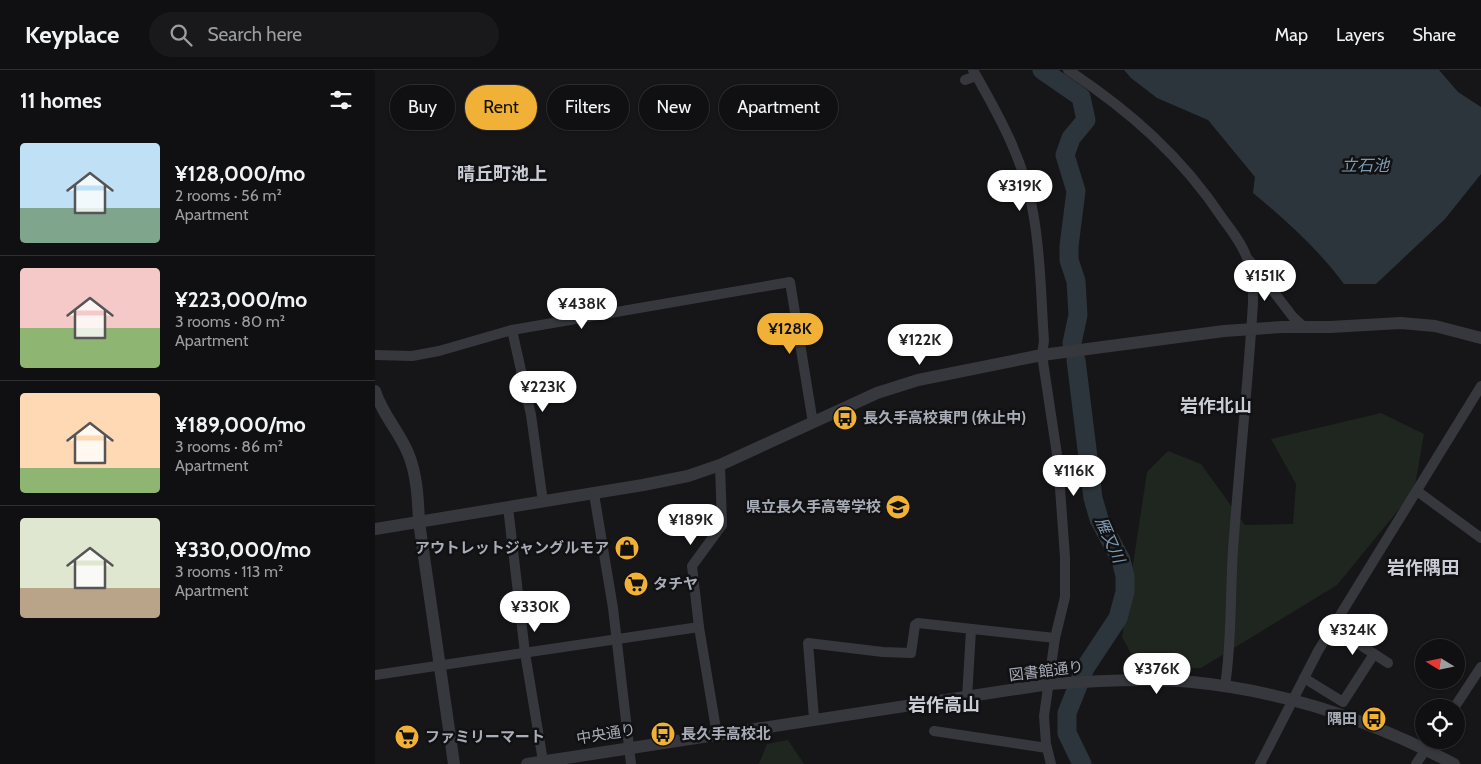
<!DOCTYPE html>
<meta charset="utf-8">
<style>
:root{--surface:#101012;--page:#19191b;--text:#f1f3f6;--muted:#9c9d9f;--line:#303032;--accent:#f0b136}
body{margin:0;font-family:Cabin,"Noto Sans JP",sans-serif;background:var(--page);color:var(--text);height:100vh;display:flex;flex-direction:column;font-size:19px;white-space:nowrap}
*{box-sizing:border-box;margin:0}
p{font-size:16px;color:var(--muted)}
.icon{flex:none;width:28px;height:28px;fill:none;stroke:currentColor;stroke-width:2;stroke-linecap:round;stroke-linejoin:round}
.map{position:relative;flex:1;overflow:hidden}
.side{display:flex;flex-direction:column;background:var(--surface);width:375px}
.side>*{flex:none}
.hud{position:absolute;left:15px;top:15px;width:475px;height:45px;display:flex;gap:10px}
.needle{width:32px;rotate:280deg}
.fabs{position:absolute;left:1040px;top:569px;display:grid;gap:10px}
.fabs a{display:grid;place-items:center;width:50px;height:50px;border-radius:50%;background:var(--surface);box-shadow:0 1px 4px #0004,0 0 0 1px var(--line);font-size:25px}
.price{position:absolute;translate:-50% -42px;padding:0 11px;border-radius:18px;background:#fff;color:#222;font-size:16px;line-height:32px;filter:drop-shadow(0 1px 2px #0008)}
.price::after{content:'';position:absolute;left:50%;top:30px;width:15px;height:11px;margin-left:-8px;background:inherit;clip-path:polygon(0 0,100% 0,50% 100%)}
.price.current{background:var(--accent);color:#111}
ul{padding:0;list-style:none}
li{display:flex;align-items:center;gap:15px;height:125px;padding:0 20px}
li+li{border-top:1px solid var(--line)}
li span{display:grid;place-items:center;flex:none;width:140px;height:100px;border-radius:5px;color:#555}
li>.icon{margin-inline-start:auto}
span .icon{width:60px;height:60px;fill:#fffc;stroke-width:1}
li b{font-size:21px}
h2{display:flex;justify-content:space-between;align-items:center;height:60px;padding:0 20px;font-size:21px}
.pill{padding:0 18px;border-radius:22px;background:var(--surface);box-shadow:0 1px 4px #0004,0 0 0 1px var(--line);font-size:18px;line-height:45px}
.pill.current{background:var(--accent);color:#111}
header{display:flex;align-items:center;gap:30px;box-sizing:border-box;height:70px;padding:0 25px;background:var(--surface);border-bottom:1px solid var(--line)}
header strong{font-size:24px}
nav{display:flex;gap:28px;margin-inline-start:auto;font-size:18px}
.search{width:350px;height:45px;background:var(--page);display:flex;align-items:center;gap:12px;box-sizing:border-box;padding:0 18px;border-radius:28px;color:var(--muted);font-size:19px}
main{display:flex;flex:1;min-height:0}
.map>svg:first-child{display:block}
.green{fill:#1e261f}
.water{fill:#2c353c}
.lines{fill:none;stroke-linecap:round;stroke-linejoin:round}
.river{stroke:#2c353c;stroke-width:19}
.minor{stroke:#37383d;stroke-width:10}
.tertiary{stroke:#37383d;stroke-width:12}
.labels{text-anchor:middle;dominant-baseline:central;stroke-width:5;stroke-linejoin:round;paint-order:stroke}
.poi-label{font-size:15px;font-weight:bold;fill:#a8adb8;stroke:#111113;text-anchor:start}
.street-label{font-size:15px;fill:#a8adb8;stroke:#111113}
.water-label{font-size:16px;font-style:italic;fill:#7f9bb2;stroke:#111113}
.quarter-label{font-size:18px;font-weight:bold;fill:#c9ccd4;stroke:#111113}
</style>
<header>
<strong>Keyplace</strong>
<div class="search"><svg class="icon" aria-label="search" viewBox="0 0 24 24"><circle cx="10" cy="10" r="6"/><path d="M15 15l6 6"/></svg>Search here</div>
<nav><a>Map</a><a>Layers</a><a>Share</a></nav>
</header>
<main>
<section class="side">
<h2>11 homes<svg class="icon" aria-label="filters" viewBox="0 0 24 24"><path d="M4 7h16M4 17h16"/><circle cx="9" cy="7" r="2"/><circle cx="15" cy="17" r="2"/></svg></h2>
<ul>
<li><span style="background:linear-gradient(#bfe0f5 65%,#7fa58c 0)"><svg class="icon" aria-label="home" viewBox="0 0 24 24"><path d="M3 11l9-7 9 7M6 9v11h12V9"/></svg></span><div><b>¥128,000/mo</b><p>2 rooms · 56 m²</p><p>Apartment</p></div></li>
<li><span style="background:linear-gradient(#f6c9c9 60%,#8fb573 0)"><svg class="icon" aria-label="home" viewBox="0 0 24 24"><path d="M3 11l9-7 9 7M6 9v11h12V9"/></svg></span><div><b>¥223,000/mo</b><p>3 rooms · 80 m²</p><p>Apartment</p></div></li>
<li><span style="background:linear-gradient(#ffd9b3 75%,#8fb573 0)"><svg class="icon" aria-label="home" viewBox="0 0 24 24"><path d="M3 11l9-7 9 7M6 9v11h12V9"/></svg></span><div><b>¥189,000/mo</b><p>3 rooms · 86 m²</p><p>Apartment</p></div></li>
<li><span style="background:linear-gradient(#dfe7d0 70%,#b9a48a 0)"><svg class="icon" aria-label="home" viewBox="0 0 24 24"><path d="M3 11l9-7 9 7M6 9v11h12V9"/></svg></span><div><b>¥330,000/mo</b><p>3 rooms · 113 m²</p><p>Apartment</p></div></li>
</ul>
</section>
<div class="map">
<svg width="1106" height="694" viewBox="0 0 1106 694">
<rect width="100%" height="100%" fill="#161618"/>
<!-- green -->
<g class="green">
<polygon points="1006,343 1049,364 1039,421 962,515 826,598 764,598 747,567 772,402 793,381 826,394 870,455 918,454 921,414 896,369"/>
<polygon points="413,670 429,694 384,694 392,674"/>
</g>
<!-- water -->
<path class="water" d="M749,0H1064L1083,22L1106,37V104L1070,149L1001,214H969C943,179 912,151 878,123L880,107L833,50L782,28L756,8Z"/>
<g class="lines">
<!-- river -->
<g class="river">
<polyline points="667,0 706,27 711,50 696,68 690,85 701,121 694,176 694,190 701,211 703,245 697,273"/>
<polyline points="701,290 718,428 724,449 746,490 750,506 750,522 743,548 710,598 692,643 692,663 707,694"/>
</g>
<!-- minor -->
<g class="minor">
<path d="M598,0C625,47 651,94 659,148C666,188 666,230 669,271L667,285L683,391L690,487V527L680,568L669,646L671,674L676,694"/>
<path d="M693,0C755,41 807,87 848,149C857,161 867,174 872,188C878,202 878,218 878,233C873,315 864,397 858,480C855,525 857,571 850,616"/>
<polyline points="590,10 601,6"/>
<polyline points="875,191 918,247 929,257"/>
<polyline points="137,260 156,345 168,432"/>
<polyline points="0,285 37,286 64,281 137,260 415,212 438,353"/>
<polyline points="1042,421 1106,468"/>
<polyline points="219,424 238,538 256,694"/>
<polyline points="133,437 150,583 168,691"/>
<polyline points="958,557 1013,593"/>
<polyline points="0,605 324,557"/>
<polyline points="929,608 968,632 999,584"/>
<polyline points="592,628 596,560"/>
<polyline points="1079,638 1106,597"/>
<polyline points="439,648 433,573 508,582 536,583 540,555 543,553 680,568"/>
<polyline points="559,661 672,678"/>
<polyline points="342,665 324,557 317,496 347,455 345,395"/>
<polyline points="885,694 943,581 1106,316"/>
<polyline points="1041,694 1057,670"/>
</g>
<!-- tertiary -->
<g class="tertiary">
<path d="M0,321C7,344 24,361 33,383C42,404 43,429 44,452L79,694"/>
<polyline points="0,459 268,415 313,406 345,395 502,323 543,310 667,285 849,261 907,257 955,257 1026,253 1060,256 1106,268"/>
<path d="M152,694L674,614C721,611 770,608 817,612C909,621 998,651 1079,694"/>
</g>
</g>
<!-- icons -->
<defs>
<symbol id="bus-disc" viewBox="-11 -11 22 22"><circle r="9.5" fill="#f0b136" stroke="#111113"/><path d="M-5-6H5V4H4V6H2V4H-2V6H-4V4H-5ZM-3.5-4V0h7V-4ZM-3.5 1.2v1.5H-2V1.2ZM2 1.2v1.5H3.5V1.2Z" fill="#111"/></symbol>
<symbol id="school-disc" viewBox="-11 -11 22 22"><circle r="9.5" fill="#f0b136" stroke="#111113"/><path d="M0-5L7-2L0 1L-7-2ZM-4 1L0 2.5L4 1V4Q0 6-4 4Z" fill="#111"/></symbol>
<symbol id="shop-disc" viewBox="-11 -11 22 22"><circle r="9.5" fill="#f0b136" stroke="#111113"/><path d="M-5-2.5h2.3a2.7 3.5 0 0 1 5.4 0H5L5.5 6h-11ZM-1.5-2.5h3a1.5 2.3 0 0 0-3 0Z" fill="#111"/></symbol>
<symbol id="supermarket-disc" viewBox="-11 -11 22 22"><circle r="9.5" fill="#f0b136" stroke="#111113"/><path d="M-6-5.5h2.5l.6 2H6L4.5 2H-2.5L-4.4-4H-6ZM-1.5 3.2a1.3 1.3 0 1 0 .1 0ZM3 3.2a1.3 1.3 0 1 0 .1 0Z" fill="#111"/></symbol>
</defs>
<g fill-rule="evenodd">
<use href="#bus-disc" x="456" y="334" width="28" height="28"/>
<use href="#school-disc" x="509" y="423" width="28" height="28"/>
<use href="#shop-disc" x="238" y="464" width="28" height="28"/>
<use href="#supermarket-disc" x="247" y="500" width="28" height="28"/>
<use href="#bus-disc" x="985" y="635" width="28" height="28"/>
<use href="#bus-disc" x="274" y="650" width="28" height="28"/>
<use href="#supermarket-disc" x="18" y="653" width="28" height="28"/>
</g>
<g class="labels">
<!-- poi labels -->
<g class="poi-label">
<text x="488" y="348">長久手高校東門 (休止中)</text>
<text x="506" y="437" text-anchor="end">県立長久手高等学校</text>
<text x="234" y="478" text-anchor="end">アウトレットジャングルモア</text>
<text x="278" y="514">タチヤ</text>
<text x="982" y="649" text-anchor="end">隅田</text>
<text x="306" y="664">長久手高校北</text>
<text x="50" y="667">ファミリーマート</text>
</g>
<!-- street labels -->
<g class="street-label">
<text transform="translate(671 601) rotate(-7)">図書館通り</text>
<text transform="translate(231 664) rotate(-9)">中央通り</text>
</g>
<!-- water labels -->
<g class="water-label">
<text x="990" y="95">立石池</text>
<text transform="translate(735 470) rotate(66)">雁又川</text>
</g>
<!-- quarter labels -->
<g class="quarter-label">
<text x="127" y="104">晴丘町池上</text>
<text x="841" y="336">岩作北山</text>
<text x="1048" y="498">岩作隅田</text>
<text x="569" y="635">岩作高山</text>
</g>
</g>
</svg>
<div class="fabs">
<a><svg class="needle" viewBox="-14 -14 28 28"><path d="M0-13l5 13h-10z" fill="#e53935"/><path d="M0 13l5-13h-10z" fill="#9c9d9f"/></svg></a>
<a><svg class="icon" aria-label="locate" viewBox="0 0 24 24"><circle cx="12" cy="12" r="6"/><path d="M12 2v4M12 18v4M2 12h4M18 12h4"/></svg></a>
</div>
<b class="price" style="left:645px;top:142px">¥319K</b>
<b class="price" style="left:890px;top:232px">¥151K</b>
<b class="price" style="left:207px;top:260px">¥438K</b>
<b class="price current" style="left:415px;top:285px">¥128K</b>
<b class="price" style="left:545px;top:296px">¥122K</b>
<b class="price" style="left:168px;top:343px">¥223K</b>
<b class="price" style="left:699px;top:427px">¥116K</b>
<b class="price" style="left:316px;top:476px">¥189K</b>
<b class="price" style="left:160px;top:563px">¥330K</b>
<b class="price" style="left:978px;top:586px">¥324K</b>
<b class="price" style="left:782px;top:625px">¥376K</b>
<div class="hud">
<a class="pill">Buy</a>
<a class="pill current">Rent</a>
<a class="pill">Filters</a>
<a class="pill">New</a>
<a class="pill">Apartment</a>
</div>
</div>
</main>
